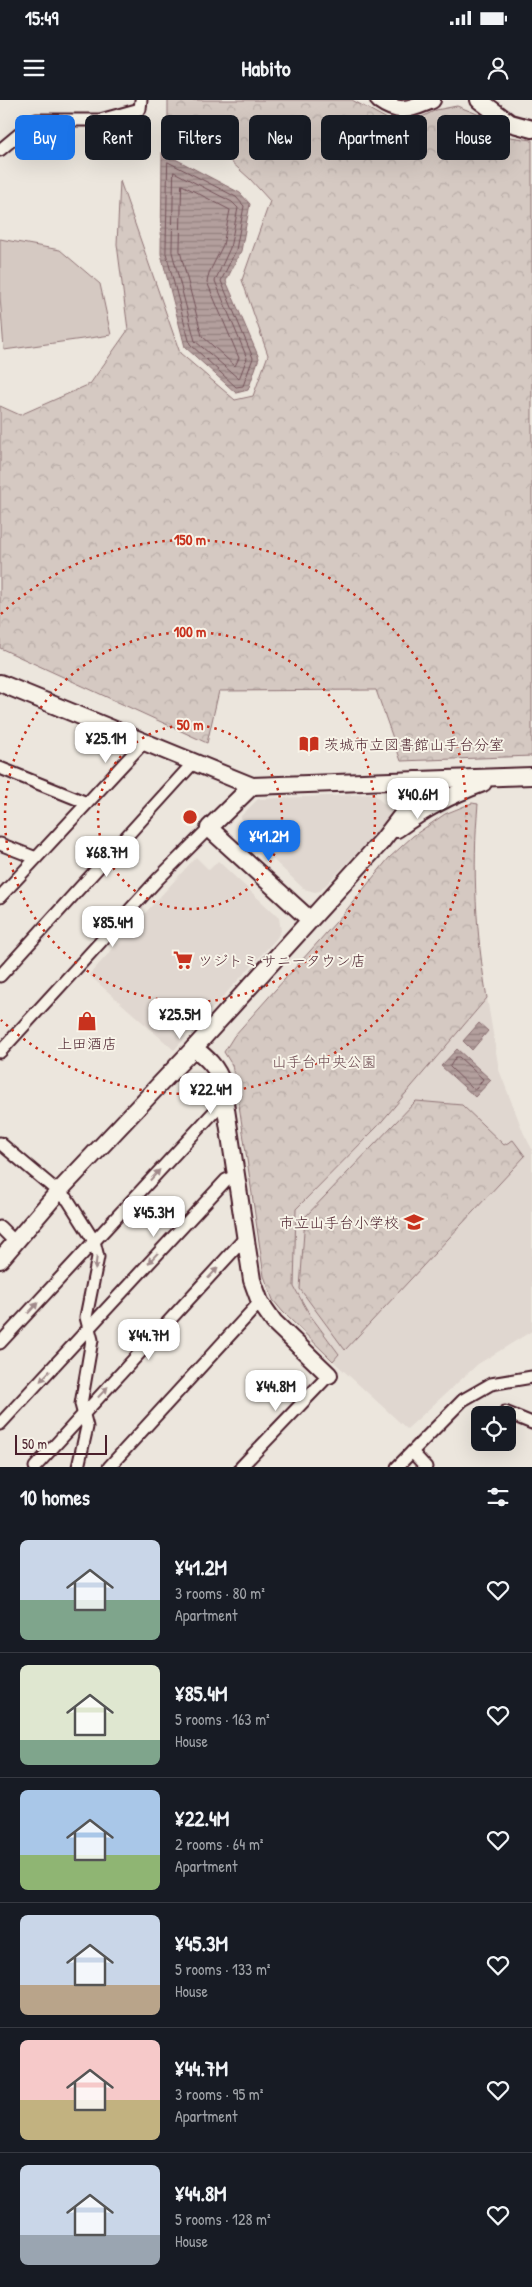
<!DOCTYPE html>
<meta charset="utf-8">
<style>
:root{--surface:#171b24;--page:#20242c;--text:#f1f3f6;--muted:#9ea1a6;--line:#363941;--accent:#1a73e8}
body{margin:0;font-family:"Patrick Hand","Klee One",sans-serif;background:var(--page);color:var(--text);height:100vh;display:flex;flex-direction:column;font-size:19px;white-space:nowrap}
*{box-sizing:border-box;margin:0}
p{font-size:16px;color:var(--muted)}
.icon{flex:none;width:28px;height:28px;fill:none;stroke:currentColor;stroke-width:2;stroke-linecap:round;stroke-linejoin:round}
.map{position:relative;height:1367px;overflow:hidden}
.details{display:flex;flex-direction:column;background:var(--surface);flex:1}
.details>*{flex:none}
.hud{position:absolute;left:15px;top:15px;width:502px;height:45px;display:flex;gap:10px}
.buttons{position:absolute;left:471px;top:1306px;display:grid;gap:10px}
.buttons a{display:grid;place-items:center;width:45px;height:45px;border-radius:8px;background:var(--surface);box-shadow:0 5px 20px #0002;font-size:25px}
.scale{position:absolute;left:15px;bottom:12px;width:92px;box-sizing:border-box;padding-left:5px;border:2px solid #4a1f2b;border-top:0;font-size:14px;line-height:18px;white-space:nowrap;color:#4a1f2b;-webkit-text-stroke:4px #f7f3e8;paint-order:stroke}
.price{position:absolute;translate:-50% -42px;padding:0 11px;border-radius:10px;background:#fff;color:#222;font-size:16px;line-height:32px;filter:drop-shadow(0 1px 2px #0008)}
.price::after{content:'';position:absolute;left:50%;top:30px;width:15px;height:11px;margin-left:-8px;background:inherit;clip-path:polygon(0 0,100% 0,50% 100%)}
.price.current{background:var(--accent);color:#fff}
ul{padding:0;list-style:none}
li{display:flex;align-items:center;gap:15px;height:125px;padding:0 20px}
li+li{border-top:1px solid var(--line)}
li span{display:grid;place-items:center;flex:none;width:140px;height:100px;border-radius:8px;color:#555}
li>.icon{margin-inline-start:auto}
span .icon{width:60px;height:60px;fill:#fffc;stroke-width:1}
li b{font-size:21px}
h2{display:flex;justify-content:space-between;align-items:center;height:60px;padding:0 20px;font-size:21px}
.chip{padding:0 18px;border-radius:8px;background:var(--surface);box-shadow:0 5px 20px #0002;font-size:18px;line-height:45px}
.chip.current{background:var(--accent);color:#fff}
.status{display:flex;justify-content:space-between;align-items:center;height:35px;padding:0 25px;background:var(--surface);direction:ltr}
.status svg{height:14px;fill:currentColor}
header{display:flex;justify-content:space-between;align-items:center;height:65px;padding:0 20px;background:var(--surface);font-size:22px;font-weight:800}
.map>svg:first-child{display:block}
.built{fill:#e0d7d0}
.forest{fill:url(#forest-crowns);stroke:#907476}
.garden{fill:#d5c9c2;stroke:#907476}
.water{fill:url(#water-rules);stroke:#896c6f}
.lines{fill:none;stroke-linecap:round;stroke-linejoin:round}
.shore{stroke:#745259;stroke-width:1}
.street-casing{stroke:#4a1f2b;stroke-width:15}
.secondary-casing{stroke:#4a1f2b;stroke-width:20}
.street{stroke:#f7f3e8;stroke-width:11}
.secondary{stroke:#f7f3e8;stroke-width:16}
.oneway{fill:#a0898a}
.ring{fill:none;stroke:#c8321e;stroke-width:2.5;stroke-dasharray:2.5 5}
.labels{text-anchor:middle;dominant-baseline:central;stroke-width:4;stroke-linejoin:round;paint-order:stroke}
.poi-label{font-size:15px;fill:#4a1f2b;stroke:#f7f3e8;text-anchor:start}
.park-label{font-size:15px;fill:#6d4a51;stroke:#f7f3e8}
.centre{fill:#c8321e;stroke:#f7f3e8;stroke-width:2.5}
.ring-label{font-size:15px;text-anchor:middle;font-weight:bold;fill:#c8321e;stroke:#f7f3e8;stroke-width:4;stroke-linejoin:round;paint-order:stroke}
</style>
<div class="status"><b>15:49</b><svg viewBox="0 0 49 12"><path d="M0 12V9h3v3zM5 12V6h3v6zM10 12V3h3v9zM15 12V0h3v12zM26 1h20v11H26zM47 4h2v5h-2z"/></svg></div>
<header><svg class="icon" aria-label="menu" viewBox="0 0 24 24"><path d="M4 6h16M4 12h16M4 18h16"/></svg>Habito<svg class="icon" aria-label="person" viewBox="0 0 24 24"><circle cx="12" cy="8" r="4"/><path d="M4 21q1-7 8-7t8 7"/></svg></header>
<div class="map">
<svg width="532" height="1367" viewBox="0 0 532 1367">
<defs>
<pattern id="forest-crowns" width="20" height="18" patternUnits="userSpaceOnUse" patternTransform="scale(1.25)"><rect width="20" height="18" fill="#d5c9c2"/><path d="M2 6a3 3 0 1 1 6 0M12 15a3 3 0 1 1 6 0" fill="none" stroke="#b8aca7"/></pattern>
<pattern id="water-rules" width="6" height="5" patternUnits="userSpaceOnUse" patternTransform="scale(1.25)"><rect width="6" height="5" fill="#b39f9d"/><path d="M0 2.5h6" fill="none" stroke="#948180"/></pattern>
</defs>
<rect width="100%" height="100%" fill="#ece6dd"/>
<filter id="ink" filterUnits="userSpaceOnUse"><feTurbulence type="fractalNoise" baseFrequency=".02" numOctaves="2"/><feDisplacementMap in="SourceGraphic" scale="10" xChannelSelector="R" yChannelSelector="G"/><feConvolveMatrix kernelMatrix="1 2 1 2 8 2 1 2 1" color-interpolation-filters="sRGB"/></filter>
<g filter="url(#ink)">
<!-- built -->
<g class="built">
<polygon points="374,694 391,711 384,725 320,791 315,792 304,789 240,728 241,716 258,699"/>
<polygon points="196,757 209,770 218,761 279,818 281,831 276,839 174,950 89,875"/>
<polygon points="487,898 499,970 524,1034 532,1049 532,1231 478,1264 407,1329 333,1261 339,1254 310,1215 294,1187 296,1109 377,1027"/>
</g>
<!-- forest -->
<g class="forest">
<polygon points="168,0 352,0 389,20 406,25 436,10 457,6 480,15 510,37 532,40 532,656 401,661 376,590 219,591 207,643 0,548 0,306 20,315 90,284 128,230 117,144 120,81 180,253 235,300 253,296 268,255 242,180 270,101 250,79 229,60 168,32"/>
<path d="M472,703L478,704C472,769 476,834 487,898L377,1027L296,1109L294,1187L310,1215L339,1254L333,1261L283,1212L273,1200L264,1176L239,1005L232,965L224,952L234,936L344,813L389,758L413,736L445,714Z"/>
<polygon points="416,1001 462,1005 504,1045 513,1040 525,1056 345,1250 300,1189 305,1117"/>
</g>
<!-- garden -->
<polygon class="garden" points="0,139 60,150 100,184 111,235 4,250 0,197"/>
<!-- water -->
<g class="water">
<polygon points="162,52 240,93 250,104 241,151 226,181 259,258 248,290 236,293 185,247 161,154"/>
<polygon points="479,923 488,931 472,950 463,941"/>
<polygon points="457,949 491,980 475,997 441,966"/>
</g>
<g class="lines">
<!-- shore -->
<g class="shore">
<polygon points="168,62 236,97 244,106 236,150 221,181 253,258 243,286 236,287 190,244 166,153"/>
<polygon points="174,72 232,102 238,108 230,148 215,181 247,258 239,279 195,241 172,152"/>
<polygon points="182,85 230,110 223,145 209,173 207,182 239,258 235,266 202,236 180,151"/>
<polygon points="456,957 459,957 483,979 476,989 473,989 450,967"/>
</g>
<defs>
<g id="street">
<polyline points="0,50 36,20 100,20 140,9 141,0"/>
<polyline points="0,668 87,703"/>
<polyline points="0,744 36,758"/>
<polyline points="0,797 144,642"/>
<polyline points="0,876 194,662"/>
<polyline points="0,952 158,779 209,728"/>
<polyline points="0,1043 68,1100 94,1141 98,1157 86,1217 92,1240 81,1304 87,1327 78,1367"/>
<polyline points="0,1127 16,1143"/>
<polyline points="0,1243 225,1000"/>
<polyline points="505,1312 532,1323"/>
<polyline points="0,1324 226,1080 237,1075"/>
<polyline points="412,1352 426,1367"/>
<polyline points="35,1367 245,1138"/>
<polyline points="109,1367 260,1202"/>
<polyline points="241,1367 329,1275"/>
<polyline points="397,1367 463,1300 491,1284 532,1277"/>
</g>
<g id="secondary">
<path d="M379,0C400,15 410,9 432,0"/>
<polyline points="479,0 510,23 532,29"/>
<polyline points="0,583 252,686 532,676"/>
<polyline points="252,686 209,728 309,819"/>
<path d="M397,729C426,708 450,695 483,683"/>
<path d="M194,948C207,958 217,967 222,983L252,1180L260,1202L274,1222L329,1275"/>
<polyline points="0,1160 59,1091 194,948 382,741 411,703 417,680"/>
</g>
</defs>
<!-- street casing -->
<use href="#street" class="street-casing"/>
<!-- secondary casing -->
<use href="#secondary" class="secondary-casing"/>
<!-- street -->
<use href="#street" class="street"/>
<!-- secondary -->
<use href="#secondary" class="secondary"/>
</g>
<!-- one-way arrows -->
<defs><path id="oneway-solid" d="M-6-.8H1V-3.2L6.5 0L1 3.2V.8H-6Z" transform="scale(1.25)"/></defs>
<g class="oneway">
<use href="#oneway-solid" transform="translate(155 1075) rotate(-47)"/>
<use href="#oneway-solid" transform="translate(153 1158) rotate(133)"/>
<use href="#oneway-solid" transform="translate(96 1163) rotate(97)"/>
<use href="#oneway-solid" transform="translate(213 1173) rotate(-47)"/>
<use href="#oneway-solid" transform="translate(33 1208) rotate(-47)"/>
<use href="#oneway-solid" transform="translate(45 1276) rotate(133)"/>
<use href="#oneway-solid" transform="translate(103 1292) rotate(-47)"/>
</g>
</g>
<!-- distance rings -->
<g class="ring">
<circle cx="190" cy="717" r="92"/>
<circle cx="190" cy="717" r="185"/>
<path d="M1 514A277 277 0 1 1 1 920"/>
</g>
<!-- icons -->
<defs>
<symbol id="library-bare" viewBox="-9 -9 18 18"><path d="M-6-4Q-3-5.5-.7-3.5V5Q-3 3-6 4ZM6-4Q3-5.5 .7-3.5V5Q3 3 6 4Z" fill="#c8321e" stroke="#f7f3e8" stroke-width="2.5" paint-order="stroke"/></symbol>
<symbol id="supermarket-bare" viewBox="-9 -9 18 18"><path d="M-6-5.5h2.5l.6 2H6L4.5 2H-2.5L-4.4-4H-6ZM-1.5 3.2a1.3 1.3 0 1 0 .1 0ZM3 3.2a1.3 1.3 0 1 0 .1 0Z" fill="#c8321e" stroke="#f7f3e8" stroke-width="2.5" paint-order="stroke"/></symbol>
<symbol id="shop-bare" viewBox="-9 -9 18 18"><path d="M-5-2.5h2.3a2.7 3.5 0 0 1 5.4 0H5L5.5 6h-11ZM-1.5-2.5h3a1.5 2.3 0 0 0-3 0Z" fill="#c8321e" stroke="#f7f3e8" stroke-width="2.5" paint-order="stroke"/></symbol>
<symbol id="school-bare" viewBox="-9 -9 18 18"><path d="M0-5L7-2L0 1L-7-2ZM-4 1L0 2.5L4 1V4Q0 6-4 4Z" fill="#c8321e" stroke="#f7f3e8" stroke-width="2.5" paint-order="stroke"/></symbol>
</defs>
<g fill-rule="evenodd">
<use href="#library-bare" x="295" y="630" width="28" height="28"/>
<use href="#supermarket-bare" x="169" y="846" width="28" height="28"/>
<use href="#shop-bare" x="73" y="907" width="28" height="28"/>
<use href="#school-bare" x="400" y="1108" width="28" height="28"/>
</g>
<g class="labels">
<!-- poi labels -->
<g class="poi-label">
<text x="324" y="644">茨城市立図書館山手台分室</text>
<text x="198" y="860">ツジトミ サニータウン店</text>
<text x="87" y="943" text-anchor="middle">上田酒店</text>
<text x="399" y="1122" text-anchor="end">市立山手台小学校</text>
</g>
<!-- park labels -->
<g class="park-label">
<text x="324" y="961">山手台中央公園</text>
</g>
</g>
<circle cx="190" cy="717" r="8" class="centre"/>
<g class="ring-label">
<text x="190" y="445">150 m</text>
<text x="190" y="537">100 m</text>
<text x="190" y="630">50 m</text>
</g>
</svg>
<div class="buttons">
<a><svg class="icon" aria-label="locate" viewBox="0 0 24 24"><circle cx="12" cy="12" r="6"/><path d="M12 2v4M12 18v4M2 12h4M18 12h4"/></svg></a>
</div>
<div class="scale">50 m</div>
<b class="price" style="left:106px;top:664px">¥25.1M</b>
<b class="price" style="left:418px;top:720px">¥40.6M</b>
<b class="price current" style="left:269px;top:762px">¥41.2M</b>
<b class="price" style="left:107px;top:778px">¥68.7M</b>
<b class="price" style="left:113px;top:848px">¥85.4M</b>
<b class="price" style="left:180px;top:940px">¥25.5M</b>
<b class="price" style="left:211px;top:1015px">¥22.4M</b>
<b class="price" style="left:154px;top:1138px">¥45.3M</b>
<b class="price" style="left:149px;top:1261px">¥44.7M</b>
<b class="price" style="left:276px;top:1312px">¥44.8M</b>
<div class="hud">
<a class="chip current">Buy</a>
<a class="chip">Rent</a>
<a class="chip">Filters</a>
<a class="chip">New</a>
<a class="chip">Apartment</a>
<a class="chip">House</a>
</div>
</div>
<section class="details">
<h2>10 homes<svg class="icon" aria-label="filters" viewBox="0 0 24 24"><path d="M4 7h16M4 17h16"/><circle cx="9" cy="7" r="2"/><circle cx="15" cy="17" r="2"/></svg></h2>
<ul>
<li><span style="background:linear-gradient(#c9d6e8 60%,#7fa58c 0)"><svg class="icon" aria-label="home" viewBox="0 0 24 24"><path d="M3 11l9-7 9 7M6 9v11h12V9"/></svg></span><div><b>¥41.2M</b><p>3 rooms · 80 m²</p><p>Apartment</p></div><svg class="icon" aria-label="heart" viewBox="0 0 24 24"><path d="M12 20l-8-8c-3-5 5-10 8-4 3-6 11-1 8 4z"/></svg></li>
<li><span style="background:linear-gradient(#dfe7d0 75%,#7fa58c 0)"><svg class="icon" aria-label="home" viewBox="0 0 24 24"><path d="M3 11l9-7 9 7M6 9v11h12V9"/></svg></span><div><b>¥85.4M</b><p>5 rooms · 163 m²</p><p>House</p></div><svg class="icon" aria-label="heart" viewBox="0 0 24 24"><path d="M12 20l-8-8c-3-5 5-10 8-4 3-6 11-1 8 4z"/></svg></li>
<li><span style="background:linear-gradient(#a9c7e8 65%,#8fb573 0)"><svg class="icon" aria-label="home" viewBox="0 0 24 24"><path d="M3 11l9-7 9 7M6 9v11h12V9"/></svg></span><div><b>¥22.4M</b><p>2 rooms · 64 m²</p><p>Apartment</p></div><svg class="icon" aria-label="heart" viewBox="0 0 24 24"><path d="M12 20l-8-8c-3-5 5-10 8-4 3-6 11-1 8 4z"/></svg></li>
<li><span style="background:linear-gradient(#c9d6e8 70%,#b9a48a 0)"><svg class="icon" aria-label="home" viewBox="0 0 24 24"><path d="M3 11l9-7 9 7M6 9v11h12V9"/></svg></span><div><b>¥45.3M</b><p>5 rooms · 133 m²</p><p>House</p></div><svg class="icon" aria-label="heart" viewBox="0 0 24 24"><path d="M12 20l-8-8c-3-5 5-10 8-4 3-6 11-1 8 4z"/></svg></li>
<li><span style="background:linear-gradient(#f6c9c9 60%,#c2b280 0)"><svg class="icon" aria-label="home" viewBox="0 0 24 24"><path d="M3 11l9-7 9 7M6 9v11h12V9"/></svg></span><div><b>¥44.7M</b><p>3 rooms · 95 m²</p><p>Apartment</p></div><svg class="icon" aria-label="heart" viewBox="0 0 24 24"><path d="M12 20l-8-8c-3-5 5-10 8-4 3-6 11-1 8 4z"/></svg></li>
<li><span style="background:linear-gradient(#c9d6e8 70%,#9aa5b1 0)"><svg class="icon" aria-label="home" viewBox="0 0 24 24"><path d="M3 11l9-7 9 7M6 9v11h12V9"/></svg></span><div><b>¥44.8M</b><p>5 rooms · 128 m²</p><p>House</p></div><svg class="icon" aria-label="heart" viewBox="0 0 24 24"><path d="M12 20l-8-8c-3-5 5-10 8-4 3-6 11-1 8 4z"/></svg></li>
</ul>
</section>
